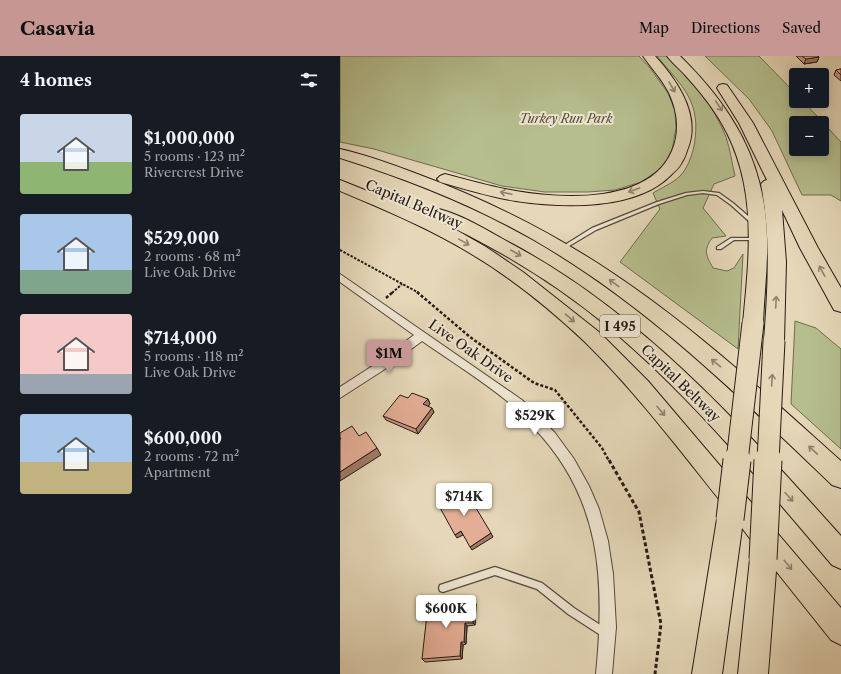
<!DOCTYPE html>
<meta charset="utf-8">
<style>
:root{--surface:#171b24;--page:#20242c;--text:#f1f3f6;--muted:#9ea1a6;--accent:#c59692}
body{margin:0;font-family:"Libre Caslon Text",serif;background:var(--page);color:var(--text);height:100vh;display:flex;flex-direction:column;font-size:15px;white-space:nowrap}
*{box-sizing:border-box;margin:0}
p{font-size:13px;color:var(--muted)}
.icon{flex:none;width:22px;height:22px;fill:none;stroke:currentColor;stroke-width:2;stroke-linecap:round;stroke-linejoin:round}
.map{position:relative;flex:1;overflow:hidden}
.details{display:flex;flex-direction:column;background:var(--surface);width:340px}
.details>*{flex:none}
.fabs{position:absolute;left:449px;top:12px;display:grid;gap:8px}
.fabs a{display:grid;place-items:center;width:40px;height:40px;border-radius:4px;background:var(--surface);box-shadow:0 2px 10px #0003;font-size:20px}
.price{position:absolute;translate:-50% -34px;padding:0 9px;border-radius:4px;background:#fff;color:#222;font-size:13px;line-height:26px;filter:drop-shadow(0 1px 2px #0008)}
.price::after{content:'';position:absolute;left:50%;top:24px;width:12px;height:9px;margin-left:-6px;background:inherit;clip-path:polygon(0 0,100% 0,50% 100%)}
.price.selected{background:var(--accent);color:#111}
ul{padding:0;list-style:none}
li{display:flex;align-items:center;gap:12px;height:100px;padding:0 20px}
li span{display:grid;place-items:center;flex:none;width:112px;height:80px;border-radius:4px;color:#555}
li>.icon{margin-inline-start:auto}
span .icon{width:48px;height:48px;fill:#fffc;stroke-width:1}
li b{font-size:17px}
h2{display:flex;justify-content:space-between;align-items:center;height:48px;padding:0 20px;font-size:17px}
header{display:flex;align-items:center;gap:24px;box-sizing:border-box;height:56px;padding:0 20px;background:var(--accent);color:#111}
header strong{font-size:19px}
nav{display:flex;gap:22px;margin-inline-start:auto;font-size:14px}
main{display:flex;flex:1;min-height:0}
.map>svg:first-child{display:block}
.green{fill:#b6be8e;stroke:#6e6c52;fill-rule:evenodd}
.lines{fill:none;stroke-linecap:round;stroke-linejoin:round}
.service-casing{stroke:#564a3e;stroke-width:2.5}
.minor-casing{stroke:#564a3e;stroke-width:2}
.motorway-casing{stroke:#261b15;stroke-width:2}
.path-far2{stroke:#261b15;stroke-width:2;stroke-dasharray:2.5 1.5;stroke-linecap:butt}
.path-far1{stroke:#261b15;stroke-width:2.5;stroke-dasharray:3 2;stroke-linecap:butt}
.path{stroke:#261b15;stroke-width:3;stroke-dasharray:4 2.5;stroke-linecap:butt}
.service{fill:#eee5d1;fill-rule:evenodd}
.minor{fill:#eee5d1;fill-rule:evenodd}
.motorway{fill:#e5d7b8;fill-rule:evenodd}
.motorway-bridge-far1-casing{stroke:#261b15;stroke-width:23;stroke-linecap:butt}
.motorway-bridge-casing{stroke:#261b15;stroke-width:29;stroke-linecap:butt}
.motorway-bridge-far1{stroke:#e5d7b8;stroke-width:21}
.motorway-bridge{stroke:#e5d7b8;stroke-width:27}
.wall{fill:#c49681;stroke:#261b15}
.shaded-wall{fill:#a07a69;stroke:#261b15}
.building{fill:#e4ae96;stroke:#261b15}
.oneway{stroke:#8f826f}
.labels{text-anchor:middle;dominant-baseline:central;stroke-width:4;stroke-linejoin:round;paint-order:stroke}
.far-park-label{font-size:12px;font-style:italic;fill:#514c39;stroke:#eee5d1}
.shield{fill:#eee5d1;stroke:#62584d;stroke-width:1}
.shield-label{font-size:13px;font-weight:bold;fill:#261b15}
.street-label{font-size:14px;fill:#261b15;stroke:#eee5d1}
</style>
<header>
<strong>Casavia</strong>
<nav><a>Map</a><a>Directions</a><a>Saved</a></nav>
</header>
<main>
<section class="details">
<h2>4 homes<svg class="icon" aria-label="filters" viewBox="0 0 24 24"><path d="M4 7h16M4 17h16"/><circle cx="9" cy="7" r="2"/><circle cx="15" cy="17" r="2"/></svg></h2>
<ul>
<li><span style="background:linear-gradient(#c9d6e8 60%,#8fb573 0)"><svg class="icon" aria-label="home" viewBox="0 0 24 24"><path d="M3 11l9-7 9 7M6 9v11h12V9"/></svg></span><div><b>$1,000,000</b><p>5 rooms · 123 m²</p><p>Rivercrest Drive</p></div></li>
<li><span style="background:linear-gradient(#a9c7e8 70%,#7fa58c 0)"><svg class="icon" aria-label="home" viewBox="0 0 24 24"><path d="M3 11l9-7 9 7M6 9v11h12V9"/></svg></span><div><b>$529,000</b><p>2 rooms · 68 m²</p><p>Live Oak Drive</p></div></li>
<li><span style="background:linear-gradient(#f6c9c9 75%,#9aa5b1 0)"><svg class="icon" aria-label="home" viewBox="0 0 24 24"><path d="M3 11l9-7 9 7M6 9v11h12V9"/></svg></span><div><b>$714,000</b><p>5 rooms · 118 m²</p><p>Live Oak Drive</p></div></li>
<li><span style="background:linear-gradient(#a9c7e8 60%,#c2b280 0)"><svg class="icon" aria-label="home" viewBox="0 0 24 24"><path d="M3 11l9-7 9 7M6 9v11h12V9"/></svg></span><div><b>$600,000</b><p>2 rooms · 72 m²</p><p>Apartment</p></div></li>
</ul>
</section>
<div class="map">
<svg width="501" height="618" viewBox="0 0 501 618">
<rect width="100%" height="100%" fill="#e5d7b8"/>
<filter id="stains"><feTurbulence type="fractalNoise" baseFrequency=".005" numOctaves="4"/><feColorMatrix values="0 0 0 0 .2 0 0 0 0 .09 0 0 0 0 .02 0 0 0 .5 -.17"/></filter>
<radialGradient id="worn" r=".72"><stop offset=".6" stop-color="#630" stop-opacity="0"/><stop offset="1" stop-color="#630" stop-opacity=".3"/></radialGradient>
<!-- green -->
<g class="green">
<polygon points="0,0 299,0 310,12 328,37 335,55 336,72 332,94 323,111 301,126 275,134 248,136 205,136 162,130 34,93 0,86"/>
<path d="M317,0H327C351,22 374,50 386,81C390,93 392,107 395,120L374,128L363,152L386,180L372,182C363,195 366,199 373,212L387,215L394,212L403,198L398,293L280,206L320,153L313,137C321,132 333,127 340,120C347,113 352,100 354,90C362,45 343,32 317,0Z"/>
<path d="M365,0H419L456,38V45H463L501,86V145L491,139H462L432,75L409,43ZM456,67H482V93H456Z"/>
<polygon points="455,265 476,272 501,293 501,393 451,348"/>
</g>
<g class="lines">
<defs>
<g id="service">
<polygon points="363,135 379,137 393,147 415,166 413,167 411,167 391,149 377,139 363,137 347,139 319,148 256,174 224,193 222,193 220,192 252,172 317,146 346,137"/>
<polygon points="391,182 416,182 418,183 416,184 394,184 381,193 377,193 377,191"/>
<polygon points="155,511 202,527 234,552 268,574 269,577 268,580 265,581 262,580 228,558 197,533 155,519 103,536 100,535 99,532 100,529 103,528"/>
</g>
<path id="minor" d="M0,218L182,344L215,377L234,403L249,430L259,453L268,485L273,518L276,571L272,618H256C265,525 262,443 194,372C187,365 181,356 173,350C145,326 112,306 82,285L42,315L0,342V331L34,309L74,279L0,226Z"/>
<g id="motorway">
<path d="M303,0H315C337,24 361,59 348,92C346,97 345,102 342,106C340,111 336,114 332,118C297,155 223,152 176,145C150,141 125,133 100,126L97,123L100,120L105,118C128,124 152,131 176,135C222,143 310,148 332,95C340,76 338,56 329,37C322,23 312,13 303,0Z"/>
<path d="M327,0H340C393,52 425,106 427,182C428,210 424,239 423,267L420,272L413,274L406,272L403,267C410,193 419,121 374,55C366,43 356,31 346,20C340,13 332,7 327,0Z"/>
<path d="M383,28L387,29L413,67L478,192L501,232V256L494,254L460,192L442,154L446,206L444,285L441,290L434,293L427,290L424,285C428,232 431,181 421,128L424,125L427,124L399,67L377,32L379,29Z"/>
<path d="M0,93C27,99 54,109 80,119C147,144 211,176 271,216C354,271 427,339 501,405V432L492,429C399,340 307,249 194,184C133,149 67,123 0,102Z"/>
<path d="M0,124L77,155L111,171L146,191L183,216L259,276L308,325L501,552V589L491,584L436,515L428,618H398L410,503L413,493L417,492L402,472L382,618H352L377,463L381,454L386,452C341,396 297,337 245,286C211,254 173,223 133,199C91,173 45,154 0,135Z"/>
<path d="M99,153C123,159 148,175 170,187C302,257 402,370 501,480V513L492,509C421,426 351,340 267,270C214,226 155,191 93,162L91,158L93,154Z"/>
</g>
</defs>
<!-- service casing -->
<use href="#service" class="service-casing"/>
<!-- minor casing -->
<use href="#minor" class="minor-casing"/>
<!-- motorway casing -->
<use href="#motorway" class="motorway-casing"/>
<!-- path-far2 -->
<g class="path-far2">
<polyline points="0,194 79,237"/>
<polyline points="52,237 62,228"/>
</g>
<!-- path-far1 -->
<g class="path-far1">
<polyline points="77,236 130,281 194,327 215,334 262,392 269,405"/>
<polyline points="46,242 53,236"/>
</g>
<!-- path -->
<polyline class="path" points="269,404 299,456 321,568 315,618"/>
<!-- service -->
<use href="#service" class="service"/>
<!-- minor -->
<use href="#minor" class="minor"/>
<!-- motorway -->
<use href="#motorway" class="motorway"/>
<defs>
<g id="motorway-bridge-far1">
<polyline points="397,405 413,267"/>
<polyline points="428,405 434,285"/>
</g>
<g id="motorway-bridge">
<polyline points="390,463 397,404"/>
<polyline points="423,503 428,404"/>
</g>
</defs>
<!-- motorway-bridge-far1 casing -->
<use href="#motorway-bridge-far1" class="motorway-bridge-far1-casing"/>
<!-- motorway-bridge casing -->
<use href="#motorway-bridge" class="motorway-bridge-casing"/>
<!-- motorway-bridge-far1 -->
<use href="#motorway-bridge-far1" class="motorway-bridge-far1"/>
<!-- motorway-bridge -->
<use href="#motorway-bridge" class="motorway-bridge"/>
</g>
<!-- wall -->
<g class="wall">
<polygon points="456,0 477,0 479,1 477,6 464,8"/>
<polygon points="501,13 501,25 494,19 496,14"/>
<polygon points="68,342 88,343 90,348 88,350 94,356 78,378 46,364 43,360"/>
<polygon points="134,545 136,548 135,569 127,570 126,588 123,589 122,603 85,606 82,603"/>
</g>
<!-- shaded-wall -->
<g class="shaded-wall">
<polygon points="479,1 477,6 464,8 466,3"/>
<polygon points="88,343 90,348 86,353 83,348"/>
<polygon points="92,352 94,356 78,378 76,373"/>
<polygon points="37,392 41,399 0,425 0,416"/>
<polygon points="121,475 123,479 117,482 115,479"/>
<polygon points="151,477 153,481 132,494 130,491"/>
<polygon points="134,545 136,548 135,569 133,567"/>
<polygon points="125,567 127,570 126,588 124,586"/>
<polygon points="121,586 123,589 122,603 120,600"/>
</g>
<!-- building -->
<g class="building">
<polygon points="462,0 477,0 479,1 466,3"/>
<polygon points="501,13 501,19 496,14"/>
<polygon points="72,337 88,343 83,348 92,352 76,373 43,360 60,339 68,342"/>
<polygon points="12,370 19,380 26,376 37,392 0,416 0,383 1,383 0,381 0,377"/>
<polygon points="124,432 151,477 130,491 121,475 115,479 98,448"/>
<polygon points="134,545 133,567 125,567 124,586 121,586 120,600 82,603 88,549"/>
</g>
<!-- one-way arrows -->
<defs><path id="oneway-shaft" d="M-6 0H5M1.5-3L5.5 0L1.5 3" fill="none" stroke-width="1.6" stroke-linecap="round" stroke-linejoin="round"/></defs>
<g class="oneway">
<use href="#oneway-shaft" transform="translate(332 31) rotate(60)"/>
<use href="#oneway-shaft" transform="translate(379 50) rotate(56)"/>
<use href="#oneway-shaft" transform="translate(294 134) rotate(160)"/>
<use href="#oneway-shaft" transform="translate(166 137) rotate(-168)"/>
<use href="#oneway-shaft" transform="translate(124 186) rotate(29)"/>
<use href="#oneway-shaft" transform="translate(176 197) rotate(30)"/>
<use href="#oneway-shaft" transform="translate(482 215) rotate(-118)"/>
<use href="#oneway-shaft" transform="translate(274 227) rotate(-143)"/>
<use href="#oneway-shaft" transform="translate(436 246) rotate(-87)"/>
<use href="#oneway-shaft" transform="translate(230 262) rotate(41)"/>
<use href="#oneway-shaft" transform="translate(376 307) rotate(-141)"/>
<use href="#oneway-shaft" transform="translate(432 324) rotate(-87)"/>
<use href="#oneway-shaft" transform="translate(321 355) rotate(49)"/>
<use href="#oneway-shaft" transform="translate(473 394) rotate(-137)"/>
<use href="#oneway-shaft" transform="translate(449 441) rotate(48)"/>
<use href="#oneway-shaft" transform="translate(448 509) rotate(51)"/>
</g>
<g class="labels">
<!-- far-park labels -->
<g class="far-park-label">
<text x="226" y="62">Turkey Run Park</text>
</g>
<!-- shield labels -->
<rect class="shield" x="260" y="259" width="40" height="22" rx="3"/>
<g class="shield-label">
<text x="280" y="270">I 495</text>
</g>
<!-- street labels -->
<g class="street-label">
<text transform="translate(74 148) rotate(23)">Capital Beltway</text>
<text transform="translate(131 295) rotate(35)">Live Oak Drive</text>
<text transform="translate(341 327) rotate(44)">Capital Beltway</text>
</g>
</g>
<rect width="100%" height="100%" filter="url(#stains)"/>
<rect width="100%" height="100%" fill="url(#worn)"/>
</svg>
<div class="fabs">
<a>+</a>
<a>−</a>
</div>
<b class="price selected" style="left:49px;top:318px">$1M</b>
<b class="price" style="left:195px;top:380px">$529K</b>
<b class="price" style="left:124px;top:461px">$714K</b>
<b class="price" style="left:106px;top:573px">$600K</b>
</div>
</main>
